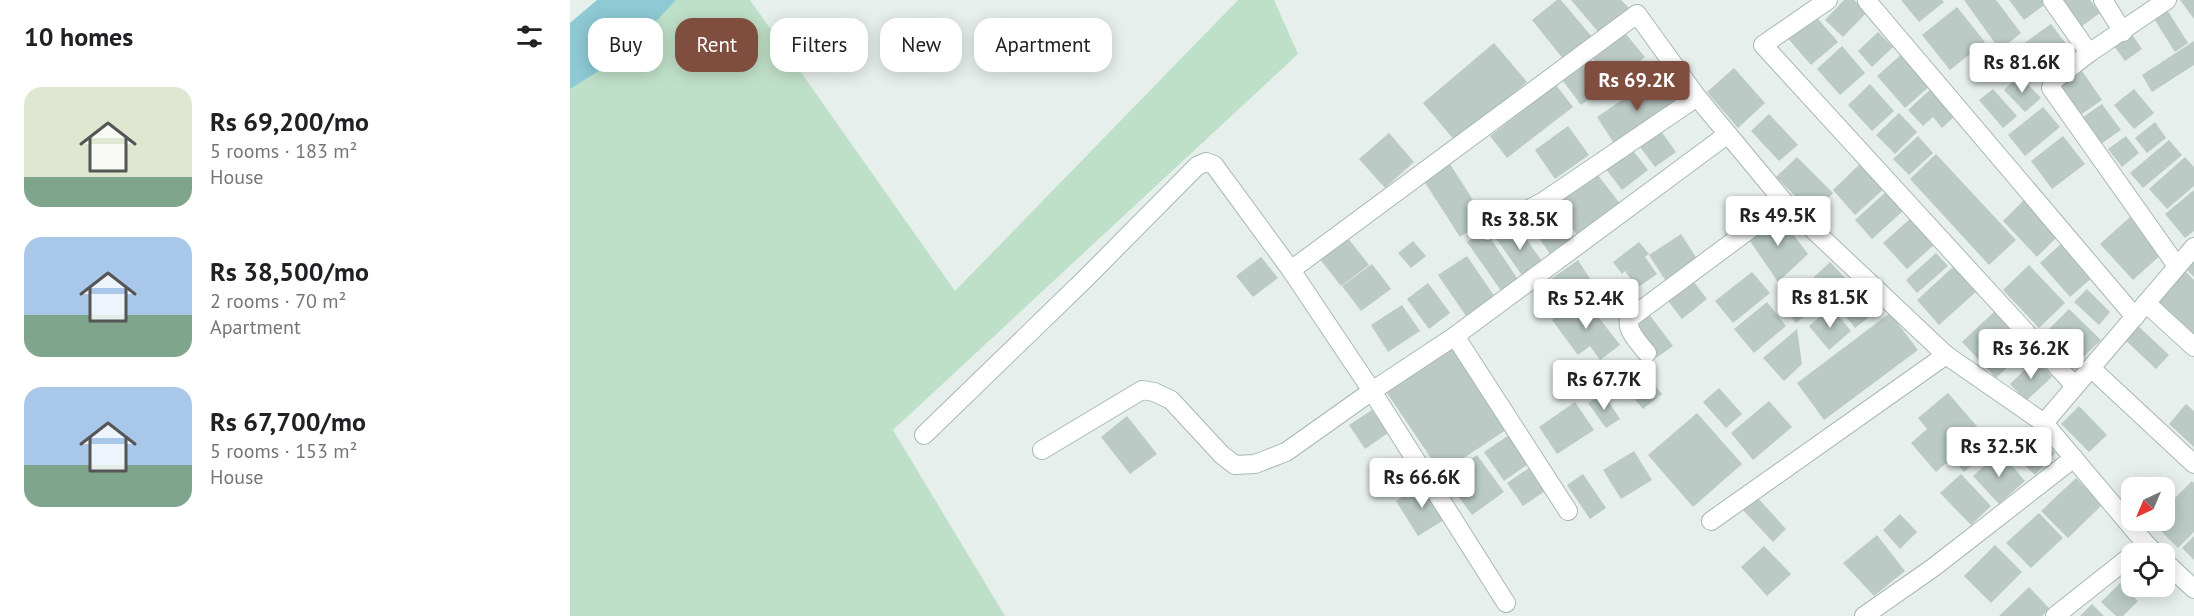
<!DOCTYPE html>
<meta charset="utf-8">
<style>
:root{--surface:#fff;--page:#f6f6f6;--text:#202124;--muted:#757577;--accent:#7f4e3f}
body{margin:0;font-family:"PT Sans",sans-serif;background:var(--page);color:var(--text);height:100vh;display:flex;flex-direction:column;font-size:22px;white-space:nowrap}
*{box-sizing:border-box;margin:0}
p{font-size:20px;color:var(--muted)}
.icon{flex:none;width:33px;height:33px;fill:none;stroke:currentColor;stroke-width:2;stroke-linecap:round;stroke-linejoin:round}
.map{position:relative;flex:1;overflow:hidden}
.sheet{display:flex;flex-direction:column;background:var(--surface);width:570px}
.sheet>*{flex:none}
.hud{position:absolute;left:18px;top:18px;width:570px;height:54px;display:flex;gap:12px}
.needle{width:39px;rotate:224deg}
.fabs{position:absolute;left:1551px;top:477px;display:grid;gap:12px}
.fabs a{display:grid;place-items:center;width:54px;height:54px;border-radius:12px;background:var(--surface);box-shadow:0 3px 15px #0003;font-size:30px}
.price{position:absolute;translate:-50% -51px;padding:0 14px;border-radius:6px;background:#fff;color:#222;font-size:20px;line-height:39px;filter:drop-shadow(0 2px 3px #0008)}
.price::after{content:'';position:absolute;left:50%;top:36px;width:18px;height:14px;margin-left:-9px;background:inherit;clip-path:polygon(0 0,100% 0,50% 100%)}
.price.on{background:var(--accent);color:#fff}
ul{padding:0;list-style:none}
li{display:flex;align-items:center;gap:18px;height:150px;padding:0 24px}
li span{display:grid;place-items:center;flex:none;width:168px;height:120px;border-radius:18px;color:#555}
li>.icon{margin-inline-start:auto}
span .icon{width:72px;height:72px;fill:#fffc;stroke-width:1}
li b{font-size:26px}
h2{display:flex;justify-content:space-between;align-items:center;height:72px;padding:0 24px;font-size:26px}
.pill{padding:0 21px;border-radius:18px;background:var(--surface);box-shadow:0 3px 15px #0003;font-size:21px;line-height:54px}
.pill.on{background:var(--accent);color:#fff}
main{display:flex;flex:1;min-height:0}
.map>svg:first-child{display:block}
.green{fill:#bfe0c8}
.water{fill:#8ec9d4}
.building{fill:#bbcac4}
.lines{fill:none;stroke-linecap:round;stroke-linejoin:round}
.street-casing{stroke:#a8b8b2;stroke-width:20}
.street{stroke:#fff;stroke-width:18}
</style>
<main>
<section class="sheet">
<h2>10 homes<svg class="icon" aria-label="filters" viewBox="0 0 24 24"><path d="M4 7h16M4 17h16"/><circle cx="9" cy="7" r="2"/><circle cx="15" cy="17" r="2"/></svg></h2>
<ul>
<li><span style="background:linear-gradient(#dfe7d0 75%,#7fa58c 0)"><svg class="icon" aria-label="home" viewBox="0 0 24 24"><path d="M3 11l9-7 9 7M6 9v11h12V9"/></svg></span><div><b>Rs 69,200/mo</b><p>5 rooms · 183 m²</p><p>House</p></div></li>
<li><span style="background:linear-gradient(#a9c7e8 65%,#7fa58c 0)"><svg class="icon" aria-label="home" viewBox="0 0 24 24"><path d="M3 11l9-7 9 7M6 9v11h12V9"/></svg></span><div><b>Rs 38,500/mo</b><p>2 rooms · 70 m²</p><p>Apartment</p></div></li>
<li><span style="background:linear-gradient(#a9c7e8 65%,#7fa58c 0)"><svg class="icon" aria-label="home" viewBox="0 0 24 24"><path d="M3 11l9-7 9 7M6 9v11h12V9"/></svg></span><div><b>Rs 67,700/mo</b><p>5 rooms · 153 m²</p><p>House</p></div></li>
</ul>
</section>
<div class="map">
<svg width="1624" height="616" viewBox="0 0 1624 616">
<rect width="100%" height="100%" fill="#e6efeb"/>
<!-- green -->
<polygon class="green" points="106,0 180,0 385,291 668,0 704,0 728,54 323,430 435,616 0,616 0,89 55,55"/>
<!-- water -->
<polygon class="water" points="27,0 106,0 55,55 0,89 0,23"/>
<!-- building -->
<g class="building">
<polygon points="987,0 991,0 1022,37 994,60 962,20"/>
<polygon points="1001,0 1051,0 1059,8 1030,34"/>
<polygon points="1274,0 1284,0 1297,12 1273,37 1255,20"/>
<polygon points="1331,0 1372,0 1374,2 1349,22"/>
<polygon points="1394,0 1426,0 1451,33 1430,50"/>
<polygon points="1439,0 1475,0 1477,3 1454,20"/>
<polygon points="1486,0 1520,0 1530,13 1508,29"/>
<polygon points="1610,0 1624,0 1624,19"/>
<polygon points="1594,5 1618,43 1605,52 1581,14"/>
<polygon points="1387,7 1415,42 1380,70 1352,35"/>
<polygon points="1242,12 1268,42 1241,65 1215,35"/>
<polygon points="1481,24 1500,49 1464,75 1446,49"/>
<polygon points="1559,30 1572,49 1555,61 1541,42"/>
<polygon points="1308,32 1323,47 1302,67 1288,51"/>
<polygon points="1055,33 1075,57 1043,84 1023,59"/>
<polygon points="1624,41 1624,65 1582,92 1572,75"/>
<polygon points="924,43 957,82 886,142 853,103"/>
<polygon points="1272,46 1295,73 1270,95 1247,69"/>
<polygon points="1333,53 1361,85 1335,108 1307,76"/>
<polygon points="1015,59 1036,87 1011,105 990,77"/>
<polygon points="1508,65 1532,100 1509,116 1485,81"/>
<polygon points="1164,68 1195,103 1168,128 1137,92"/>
<polygon points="1449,75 1471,98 1455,112 1434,90"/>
<polygon points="1087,76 1108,107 1047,148 1027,117"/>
<polygon points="1300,84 1324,111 1302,131 1278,105"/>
<polygon points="986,85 1003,107 937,158 920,136"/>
<polygon points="1364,86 1388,113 1372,128 1363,117 1353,126 1338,110"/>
<polygon points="1423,89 1447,116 1433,128 1409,100"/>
<polygon points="1564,89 1584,113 1564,129 1544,105"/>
<polygon points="1532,104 1551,130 1525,148 1506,122"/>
<polygon points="1473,107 1490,127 1455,156 1438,135"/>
<polygon points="1329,113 1347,132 1325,154 1306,135"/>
<polygon points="1199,114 1228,145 1209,161 1181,131"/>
<polygon points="1585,122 1596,138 1577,153 1565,138"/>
<polygon points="998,126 1019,155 985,179 965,150"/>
<polygon points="1088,127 1106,152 1085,167 1067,143"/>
<polygon points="819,133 844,162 815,188 789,159"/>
<polygon points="1348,136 1363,153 1339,175 1323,159"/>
<polygon points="1493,136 1515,164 1482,189 1461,161"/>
<polygon points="1556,136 1569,153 1552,167 1538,149"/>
<polygon points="1599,140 1612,155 1573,188 1560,173"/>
<polygon points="1061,148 1078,170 1052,190 1035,168"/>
<polygon points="1366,154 1446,240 1419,265 1340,179"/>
<polygon points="1227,157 1263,193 1243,214 1206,177"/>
<polygon points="1615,157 1624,167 1624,186 1597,209 1579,189"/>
<polygon points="878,161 916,220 890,237 852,178"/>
<polygon points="1292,162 1316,187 1285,215 1263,190"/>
<polygon points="1024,170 1054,209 1011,240 982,201"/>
<polygon points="1624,190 1624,231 1615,238 1595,214"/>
<polygon points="1317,191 1334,210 1302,239 1285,220"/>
<polygon points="1456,198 1491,233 1467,257 1433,221"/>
<polygon points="976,204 1005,246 984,260 955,217"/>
<polygon points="1207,213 1238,254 1208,282 1178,238"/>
<polygon points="1560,217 1593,253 1563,280 1530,244"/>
<polygon points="1341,218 1365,244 1337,269 1313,243"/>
<polygon points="943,220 976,267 956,281 923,234"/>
<polygon points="915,230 949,281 932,292 897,242"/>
<polygon points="1111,234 1131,265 1099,286 1079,255"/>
<polygon points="777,237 799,265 771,286 749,258"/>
<polygon points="843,241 856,256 841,268 828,253"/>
<polygon points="1069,242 1079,254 1075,257 1087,274 1067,288 1055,271 1052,274 1043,262"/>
<polygon points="1493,242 1524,276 1500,297 1470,263"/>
<polygon points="1366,253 1378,266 1347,293 1336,280"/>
<polygon points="897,256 927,300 898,319 868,275"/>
<polygon points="691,257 708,278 683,297 666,276"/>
<polygon points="1624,257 1624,277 1614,267"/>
<polygon points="1008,260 1024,285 979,316 963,292"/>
<polygon points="1260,262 1279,282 1262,299 1242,279"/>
<polygon points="802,264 821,289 791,311 772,286"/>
<polygon points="1459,265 1495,303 1469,328 1433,290"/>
<polygon points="1384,266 1407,291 1369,325 1347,300"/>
<polygon points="1612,268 1624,280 1624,340 1581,300"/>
<polygon points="1182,272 1200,293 1163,323 1145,301"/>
<polygon points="1120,277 1137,299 1112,319 1095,297"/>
<polygon points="858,283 880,313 859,329 837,299"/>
<polygon points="1290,287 1308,310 1285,328 1267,305"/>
<polygon points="1227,289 1244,309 1226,323 1209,303"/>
<polygon points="1517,289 1540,312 1529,325 1504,302"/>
<polygon points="1013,297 1050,345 1030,360 1020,346 1008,355 982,320"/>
<polygon points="1197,302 1216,326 1184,353 1164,329"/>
<polygon points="832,305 850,331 818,352 801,325"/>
<polygon points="1261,307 1281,331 1259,350 1239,326"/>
<polygon points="1075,309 1103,346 1086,358 1059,323"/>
<polygon points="1499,309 1531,340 1506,364 1475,333"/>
<polygon points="1426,310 1460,346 1426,378 1392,342"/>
<polygon points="1320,313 1348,350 1254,420 1227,383"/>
<polygon points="1566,324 1599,355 1586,369 1553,338"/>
<polygon points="1227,329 1232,364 1214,381 1193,358"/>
<polygon points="883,344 939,428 871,473 815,390"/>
<polygon points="1466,359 1482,377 1456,401 1440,384"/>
<polygon points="998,364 1016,390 1006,397 988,371"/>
<polygon points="1077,376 1092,394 1073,409 1058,391"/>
<polygon points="1149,388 1172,414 1156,428 1133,402"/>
<polygon points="1033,393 1050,419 1036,428 1018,403"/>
<polygon points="1378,393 1424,446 1394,472 1382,458 1366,472 1341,443 1357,429 1348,418"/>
<polygon points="1199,401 1222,427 1183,460 1161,433"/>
<polygon points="1005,402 1024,430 987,454 969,427"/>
<polygon points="1616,404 1624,411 1624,447 1599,424"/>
<polygon points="1509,406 1537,435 1519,452 1491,424"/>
<polygon points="802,410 818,433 795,449 779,425"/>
<polygon points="1127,413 1172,464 1123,507 1078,455"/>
<polygon points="557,416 587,454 560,474 531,437"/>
<polygon points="1456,426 1485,453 1465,475 1435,448"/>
<polygon points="945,431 964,460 934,481 914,452"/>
<polygon points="1064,451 1082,480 1051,499 1033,470"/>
<polygon points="1430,452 1455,481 1429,504 1403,476"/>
<polygon points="907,455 934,492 902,515 875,478"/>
<polygon points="965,464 981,487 953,506 937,483"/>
<polygon points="1013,474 1036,508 1020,519 997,485"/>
<polygon points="1391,474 1421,506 1401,525 1370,493"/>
<polygon points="1506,478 1532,505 1498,538 1471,511"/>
<polygon points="1622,481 1624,483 1624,532 1608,548 1582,522 1594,520 1594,509"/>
<polygon points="855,483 877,518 848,536 826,501"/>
<polygon points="1187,497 1216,529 1203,542 1173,510"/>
<polygon points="1469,513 1493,538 1461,568 1436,543"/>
<polygon points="1330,514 1347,532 1330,549 1313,530"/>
<polygon points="1307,535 1335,571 1304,596 1273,563"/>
<polygon points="1624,536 1624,560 1612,548"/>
<polygon points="1425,545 1452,572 1421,603 1394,576"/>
<polygon points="1194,546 1221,574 1197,596 1171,567"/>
<polygon points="1550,583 1568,601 1553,616 1546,616 1531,602"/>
<polygon points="1570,586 1586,586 1578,594"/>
<polygon points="1459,587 1480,609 1472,616 1429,616"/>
<polygon points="1522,604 1534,616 1510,616"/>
</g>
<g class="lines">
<defs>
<g id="street">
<polyline points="1258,0 1193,45 1505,386"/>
<polyline points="1482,0 1519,53"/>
<polyline points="1533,0 1553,32"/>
<polyline points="1597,0 1519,53 1483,81 1481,88 1607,266"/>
<polyline points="1297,1 1565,317"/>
<polyline points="1158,134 885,336 802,391 721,270 1067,14 1127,97 1215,203 1376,355"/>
<polyline points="917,231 974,201 1127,97"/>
<polyline points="1576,303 1624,347"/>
<polyline points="885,336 998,511"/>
<path d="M1077,353C1070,344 1056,331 1059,319L1215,203"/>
<polyline points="1521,368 1624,464"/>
<polyline points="1474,423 1576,544 1586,554"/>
<polyline points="354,435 515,279 627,166 636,162 644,165 721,270"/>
<polyline points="472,450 572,390 584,392 601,400 652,455 665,465 685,464 716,452 802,391 936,603"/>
<polyline points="1141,521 1376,355 1474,423 1624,247"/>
<polyline points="1594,561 1624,589"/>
<polyline points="1294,616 1364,567 1504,458"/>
<polyline points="1485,616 1562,555"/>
</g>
</defs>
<!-- street casing -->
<use href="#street" class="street-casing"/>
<!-- street -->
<use href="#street" class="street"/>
</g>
</svg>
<div class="fabs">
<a><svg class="needle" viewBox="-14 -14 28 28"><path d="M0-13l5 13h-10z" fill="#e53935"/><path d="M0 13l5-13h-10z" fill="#757577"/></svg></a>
<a><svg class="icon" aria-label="locate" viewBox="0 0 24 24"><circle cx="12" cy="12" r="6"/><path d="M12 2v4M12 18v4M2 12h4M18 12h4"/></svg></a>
</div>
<b class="price" style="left:1452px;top:94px">Rs 81.6K</b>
<b class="price on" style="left:1067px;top:112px">Rs 69.2K</b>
<b class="price" style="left:1208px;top:247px">Rs 49.5K</b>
<b class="price" style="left:950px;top:251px">Rs 38.5K</b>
<b class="price" style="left:1260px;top:329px">Rs 81.5K</b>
<b class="price" style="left:1016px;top:330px">Rs 52.4K</b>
<b class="price" style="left:1461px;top:380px">Rs 36.2K</b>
<b class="price" style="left:1034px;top:411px">Rs 67.7K</b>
<b class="price" style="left:1429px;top:478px">Rs 32.5K</b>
<b class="price" style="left:852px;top:509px">Rs 66.6K</b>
<div class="hud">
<a class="pill">Buy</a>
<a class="pill on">Rent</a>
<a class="pill">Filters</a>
<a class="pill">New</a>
<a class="pill">Apartment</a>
</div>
</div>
</main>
